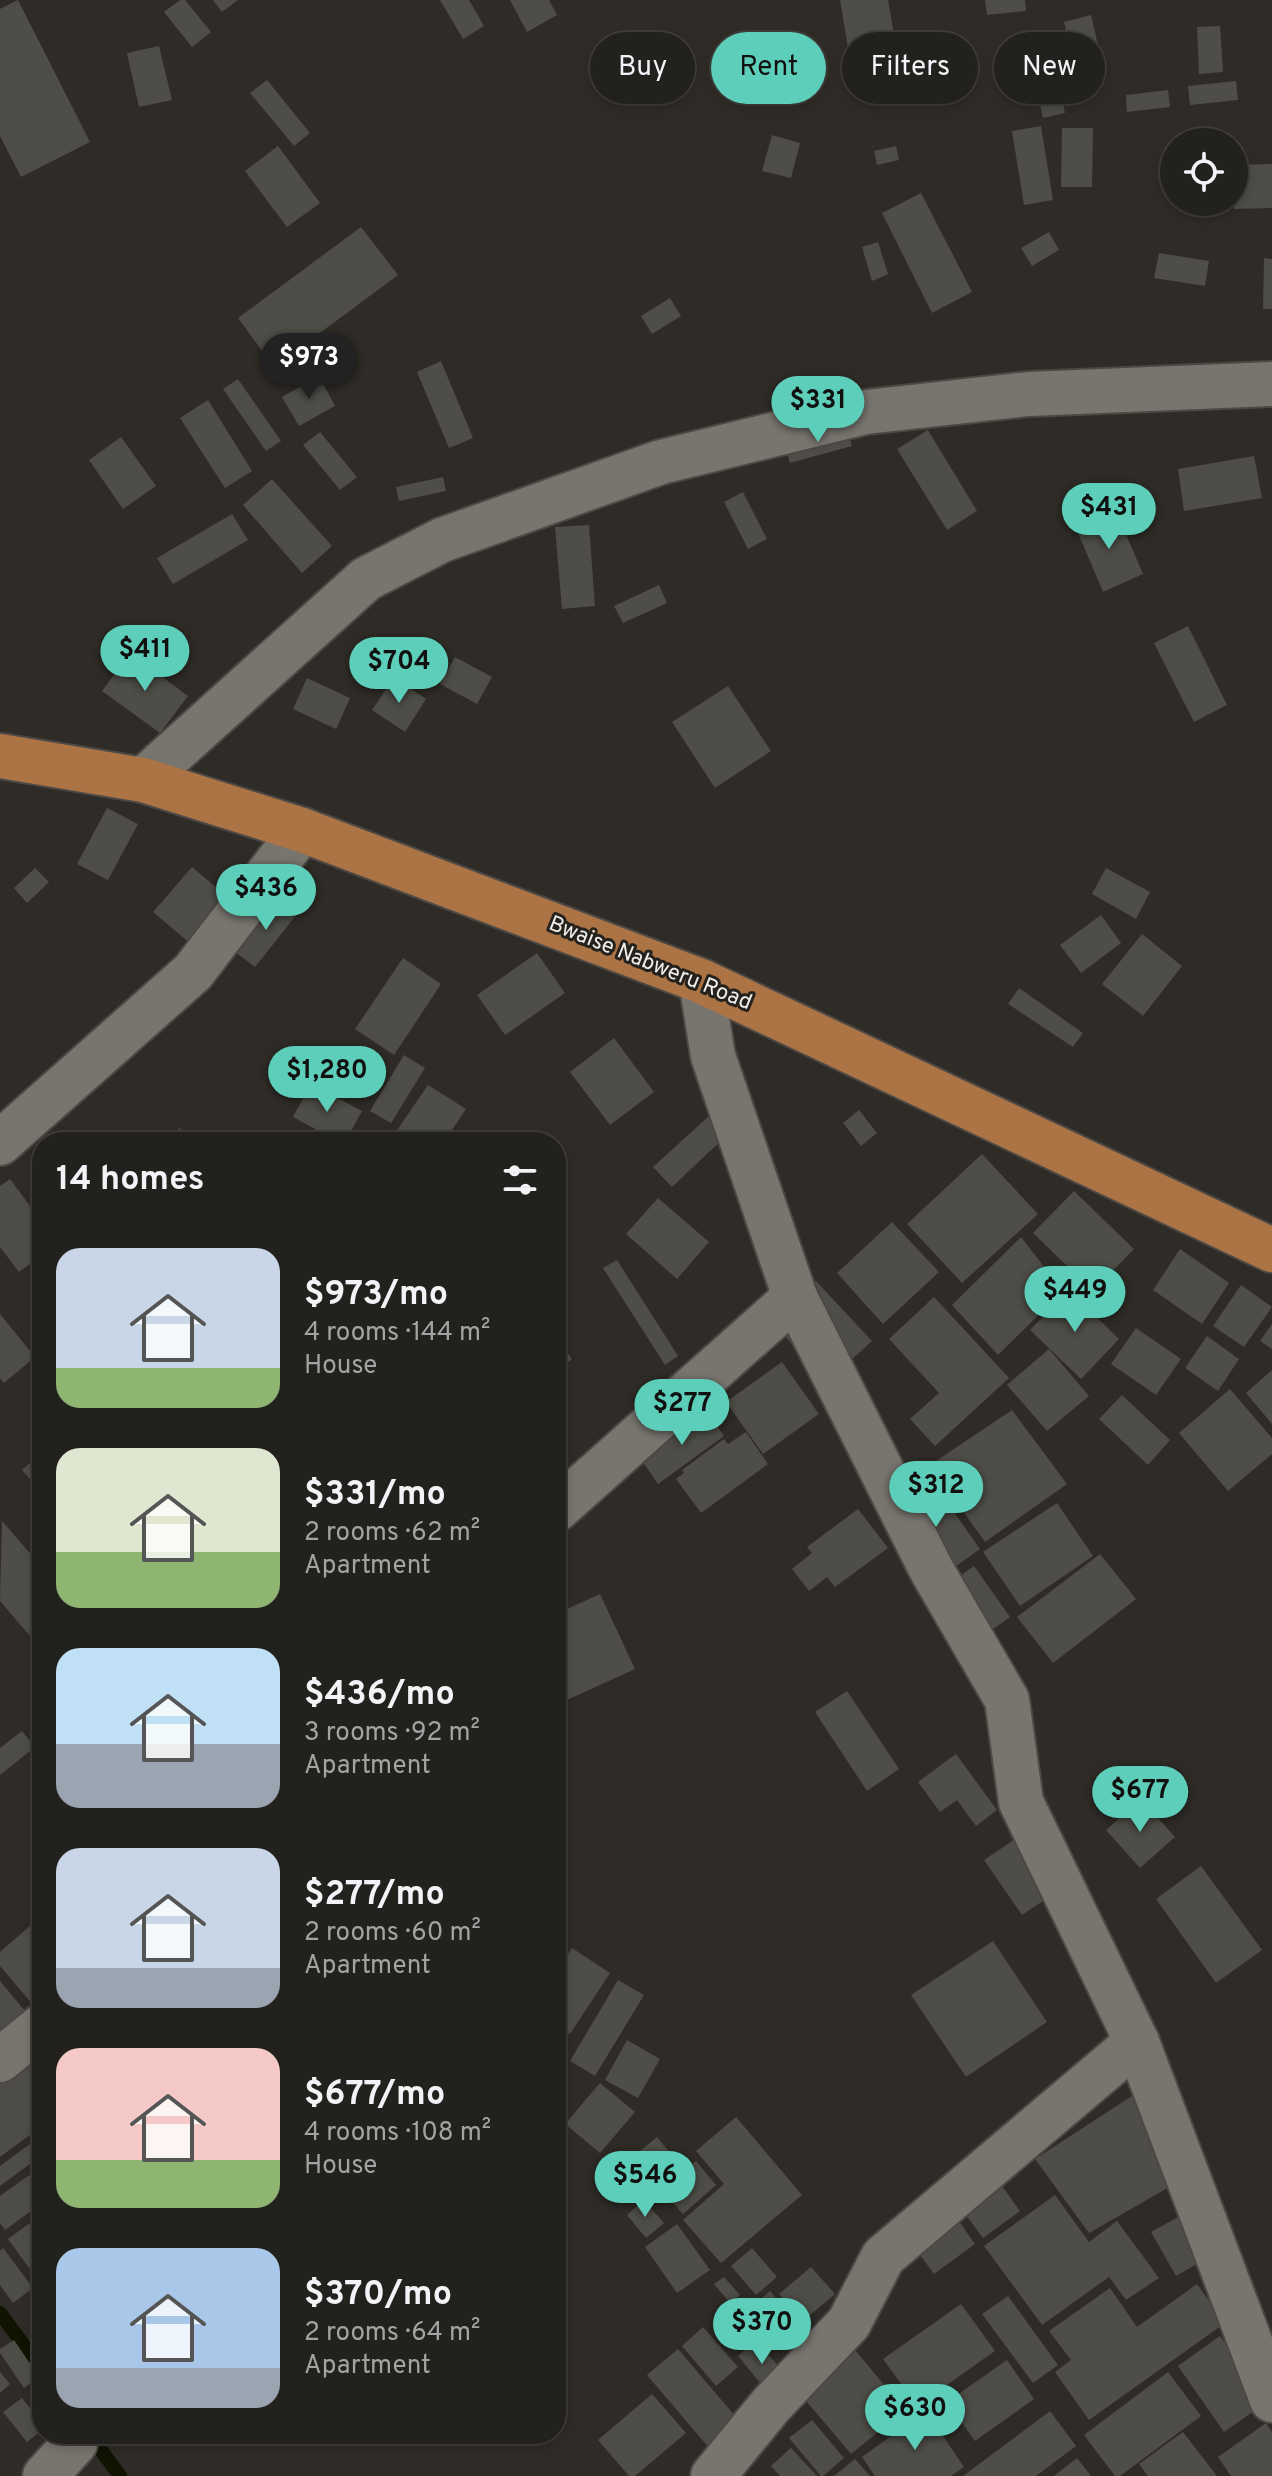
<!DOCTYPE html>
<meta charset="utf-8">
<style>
:root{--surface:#23211d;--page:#2f2e2a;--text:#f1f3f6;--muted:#a3a3a4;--line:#403e3b;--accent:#5dceb9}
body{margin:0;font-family:Overpass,sans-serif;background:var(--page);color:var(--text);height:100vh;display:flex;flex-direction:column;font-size:30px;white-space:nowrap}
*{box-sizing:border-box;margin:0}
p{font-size:26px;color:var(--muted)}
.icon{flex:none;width:44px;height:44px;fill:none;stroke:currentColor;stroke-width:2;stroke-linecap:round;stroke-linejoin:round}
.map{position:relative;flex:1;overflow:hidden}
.panel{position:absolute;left:32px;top:1132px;width:534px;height:1312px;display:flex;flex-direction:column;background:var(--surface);border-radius:32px;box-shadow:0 4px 12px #0003,0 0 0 2px var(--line)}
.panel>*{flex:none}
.guide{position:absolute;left:590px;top:32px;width:562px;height:72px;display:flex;gap:16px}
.buttons{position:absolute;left:1160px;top:128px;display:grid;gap:16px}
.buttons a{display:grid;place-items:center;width:88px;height:88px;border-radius:50%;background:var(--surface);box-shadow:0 4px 12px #0003,0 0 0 2px var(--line);font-size:40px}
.price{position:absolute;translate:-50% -68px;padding:0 18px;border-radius:28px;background:var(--accent);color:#111;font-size:26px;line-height:52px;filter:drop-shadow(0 2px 4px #0008)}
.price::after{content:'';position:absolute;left:50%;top:48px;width:24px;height:18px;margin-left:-12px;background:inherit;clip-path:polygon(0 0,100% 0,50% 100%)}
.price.current{background:#222;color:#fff}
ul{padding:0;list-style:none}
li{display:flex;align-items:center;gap:24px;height:200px;padding:0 24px}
li span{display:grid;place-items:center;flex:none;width:224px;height:160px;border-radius:24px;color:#555}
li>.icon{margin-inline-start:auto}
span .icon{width:96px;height:96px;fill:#fffc;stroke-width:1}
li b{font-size:34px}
h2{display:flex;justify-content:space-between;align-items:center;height:96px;padding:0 24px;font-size:34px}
.pill{padding:0 28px;border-radius:36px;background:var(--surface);box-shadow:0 4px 12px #0003,0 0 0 2px var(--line);font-size:28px;line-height:72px}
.pill.current{background:var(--accent);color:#111}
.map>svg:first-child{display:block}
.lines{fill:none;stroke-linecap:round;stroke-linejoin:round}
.stream{stroke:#101300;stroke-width:14}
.building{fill:#4e4d47}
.minor-casing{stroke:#4b4845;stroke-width:48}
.major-casing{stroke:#4b4845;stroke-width:48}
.minor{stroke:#78756f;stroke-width:44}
.major{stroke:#ac7445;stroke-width:44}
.labels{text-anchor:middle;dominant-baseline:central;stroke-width:6;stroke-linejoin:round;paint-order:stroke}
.street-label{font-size:22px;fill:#f0eeeb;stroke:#25221e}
</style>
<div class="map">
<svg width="1272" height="2476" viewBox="0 0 1272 2476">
<rect width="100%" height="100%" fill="#2f2c27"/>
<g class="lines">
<!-- stream -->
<g class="stream">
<polyline points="0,2313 42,2370"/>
<polyline points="89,2434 120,2476"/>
</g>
</g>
<!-- building -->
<g class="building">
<polygon points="18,0 90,142 21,177 0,136 0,9"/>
<polygon points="180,0 185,0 211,32 192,47 164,12"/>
<polygon points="213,0 238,0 222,12"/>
<polygon points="440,0 469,0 484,26 463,39"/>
<polygon points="510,0 549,0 557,15 527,32"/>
<polygon points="840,0 888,0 896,45 849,54"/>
<polygon points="985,0 1025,0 1026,11 987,15"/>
<polygon points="1091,15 1103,67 1076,74 1064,22"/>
<polygon points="1220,26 1223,72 1199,74 1197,27"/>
<polygon points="1049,43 1065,113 1043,118 1027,48"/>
<polygon points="159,46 172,100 139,107 127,53"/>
<polygon points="267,80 310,133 294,146 250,93"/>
<polygon points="1236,81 1238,100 1190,105 1188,86"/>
<polygon points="1168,90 1170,107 1127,112 1126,95"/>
<polygon points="1041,126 1053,200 1024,205 1012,131"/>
<polygon points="1062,128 1093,128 1092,187 1061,187"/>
<polygon points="772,135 800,143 791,178 762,171"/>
<polygon points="278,146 320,203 287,227 245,171"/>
<polygon points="896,146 899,160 877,165 874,151"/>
<polygon points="1272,164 1272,208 1234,209 1234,165"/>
<polygon points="921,193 972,292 932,313 882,213"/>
<polygon points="361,227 398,275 274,367 238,318"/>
<polygon points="1049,232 1059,250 1032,266 1021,248"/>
<polygon points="878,242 888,274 872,281 862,247"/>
<polygon points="1159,253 1209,261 1205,286 1154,278"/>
<polygon points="1264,258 1272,259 1272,309 1263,309"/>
<polygon points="670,298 681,316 652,334 641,316"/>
<polygon points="441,361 473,438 449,448 417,372"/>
<polygon points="319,376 335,406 299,426 282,397"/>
<polygon points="238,379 281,441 266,451 223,389"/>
<polygon points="208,400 252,471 225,488 180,418"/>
<polygon points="846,425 852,446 790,463 784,443"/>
<polygon points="928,430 977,511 947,530 897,449"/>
<polygon points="320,432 357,477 340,490 303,445"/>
<polygon points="121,437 156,486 123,509 89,460"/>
<polygon points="1254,456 1262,498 1184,511 1178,469"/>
<polygon points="443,477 446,491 399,501 396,487"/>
<polygon points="272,479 332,546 302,573 243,505"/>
<polygon points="743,492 767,539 748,549 724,502"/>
<polygon points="1116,511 1143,574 1103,592 1076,528"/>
<polygon points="232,514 248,540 173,584 157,558"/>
<polygon points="589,525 595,606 562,609 555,527"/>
<polygon points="659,585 667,603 623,623 614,606"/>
<polygon points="1188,626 1227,705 1194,722 1154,643"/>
<polygon points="130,653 188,696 160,733 102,691"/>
<polygon points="455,657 492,677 477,704 440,684"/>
<polygon points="394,677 426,699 405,732 372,710"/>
<polygon points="307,678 350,698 336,729 293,709"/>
<polygon points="728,686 771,751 715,788 672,722"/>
<polygon points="107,808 138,824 108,880 77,864"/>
<polygon points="192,867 229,898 191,944 153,912"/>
<polygon points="35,868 49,882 27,903 14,888"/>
<polygon points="1106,868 1150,892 1136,919 1092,894"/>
<polygon points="278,897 298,913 255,967 234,951"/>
<polygon points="1101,915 1121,943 1081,973 1060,945"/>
<polygon points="1142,934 1182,966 1143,1016 1102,984"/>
<polygon points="537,953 565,993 505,1035 477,995"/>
<polygon points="403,958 441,984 394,1055 355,1029"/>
<polygon points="1019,988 1083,1033 1073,1047 1008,1004"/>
<polygon points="614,1038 654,1092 610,1125 570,1072"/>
<polygon points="404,1055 425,1068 391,1123 370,1111"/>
<polygon points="311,1084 362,1111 345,1142 339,1142 293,1117"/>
<polygon points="428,1085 466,1109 444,1142 402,1142 393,1136"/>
<polygon points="859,1110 877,1133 861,1146 843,1123"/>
<polygon points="709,1116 727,1135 672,1187 653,1167"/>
<polygon points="179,1128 199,1142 169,1142"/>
<polygon points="982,1154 1038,1214 962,1283 907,1224"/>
<polygon points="10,1179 42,1222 42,1255 19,1272 0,1247 0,1186"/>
<polygon points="1074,1191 1134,1249 1093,1291 1033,1233"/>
<polygon points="658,1198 709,1242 677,1279 626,1234"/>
<polygon points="892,1222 939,1272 883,1324 837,1273"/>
<polygon points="1021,1237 1063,1291 998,1355 952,1305"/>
<polygon points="1180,1249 1229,1283 1202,1324 1153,1290"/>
<polygon points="617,1260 678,1356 665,1365 603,1268"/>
<polygon points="816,1281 872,1341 827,1382 772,1322"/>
<polygon points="1241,1285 1272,1307 1244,1347 1213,1326"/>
<polygon points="1069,1290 1119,1339 1081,1379 1030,1330"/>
<polygon points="934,1297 1009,1378 935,1446 910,1419 939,1393 889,1339"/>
<polygon points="0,1314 35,1357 4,1383 0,1378"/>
<polygon points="1272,1324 1272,1349 1260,1341"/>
<polygon points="1136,1328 1181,1359 1156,1395 1111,1364"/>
<polygon points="1207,1336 1239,1359 1218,1391 1185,1368"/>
<polygon points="556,1337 572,1359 556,1371"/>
<polygon points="1049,1349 1089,1396 1047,1431 1007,1385"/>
<polygon points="782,1362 819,1414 763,1454 726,1402"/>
<polygon points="1272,1370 1272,1424 1246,1393"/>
<polygon points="1230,1389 1272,1438 1272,1454 1228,1491 1179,1433"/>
<polygon points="1122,1395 1170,1440 1148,1465 1099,1419"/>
<polygon points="1012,1410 1067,1484 985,1542 930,1465"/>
<polygon points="706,1411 724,1436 658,1484 640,1458"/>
<polygon points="746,1432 768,1464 701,1513 676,1479 684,1473 682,1470 724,1439 728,1444"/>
<polygon points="42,1452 42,1493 22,1470"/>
<polygon points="932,1481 980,1549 941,1577 893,1509"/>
<polygon points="1057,1503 1093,1556 1020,1606 983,1552"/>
<polygon points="858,1509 888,1548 835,1587 827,1577 809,1591 792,1569 812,1553 807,1547"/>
<polygon points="2,1521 42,1567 42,1650 0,1601"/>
<polygon points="1100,1554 1136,1599 1053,1663 1017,1617"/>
<polygon points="974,1566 1010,1617 964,1650 928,1598"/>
<polygon points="600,1594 635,1669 567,1700 556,1676 556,1614"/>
<polygon points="847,1691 899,1769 867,1791 815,1712"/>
<polygon points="22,1731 35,1747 0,1775 0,1748"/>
<polygon points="956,1754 997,1810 976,1826 957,1800 940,1812 918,1782"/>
<polygon points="1141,1799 1175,1837 1140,1868 1106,1830"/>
<polygon points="1015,1839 1052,1895 1022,1915 984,1860"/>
<polygon points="1201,1866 1262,1950 1216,1983 1156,1899"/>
<polygon points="556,1881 567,1891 556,1902"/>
<polygon points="38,1919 42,1923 42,2000 34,2006 0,1966 0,1952"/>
<polygon points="993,1941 1047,2022 966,2077 911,1995"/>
<polygon points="572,1948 610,1973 570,2034 556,2025 556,1972"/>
<polygon points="618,1980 644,1995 595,2076 570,2061"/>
<polygon points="0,1981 30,2017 0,2042"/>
<polygon points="627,2040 660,2059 638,2098 605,2080"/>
<polygon points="29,2062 42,2080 42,2126 0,2157 0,2083"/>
<polygon points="600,2083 635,2112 600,2153 565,2124"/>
<polygon points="1135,2094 1185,2178 1089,2233 1035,2159"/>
<polygon points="736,2117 802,2195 721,2263 683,2220 724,2184 696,2151"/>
<polygon points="42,2135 42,2155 0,2186 0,2166"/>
<polygon points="657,2137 680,2165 646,2193 623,2165"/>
<polygon points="696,2161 716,2185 683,2214 662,2190"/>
<polygon points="42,2166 42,2203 5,2230 0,2223 0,2196"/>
<polygon points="997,2179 1020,2211 983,2238 959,2206"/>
<polygon points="1055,2195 1089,2242 1117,2221 1159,2278 1126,2300 1109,2277 1042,2325 984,2246"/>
<polygon points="644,2200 664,2223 646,2238 627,2215"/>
<polygon points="951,2210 975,2244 934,2274 910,2241"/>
<polygon points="1189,2211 1214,2254 1176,2276 1151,2232"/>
<polygon points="42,2214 42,2281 40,2283 8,2239"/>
<polygon points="677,2224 710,2270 677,2293 645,2247"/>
<polygon points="3,2248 33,2288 13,2303 0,2285 0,2251"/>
<polygon points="752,2248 777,2277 756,2295 731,2266"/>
<polygon points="811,2267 835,2294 803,2321 779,2294"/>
<polygon points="724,2277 740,2295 730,2303 714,2284"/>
<polygon points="1197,2284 1225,2323 1089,2420 1055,2372 1071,2360 1049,2331 1110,2288 1137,2327"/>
<polygon points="770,2291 795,2321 779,2335 753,2306"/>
<polygon points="1008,2296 1058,2365 1033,2383 982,2314"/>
<polygon points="961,2304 995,2351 917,2406 883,2359"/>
<polygon points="751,2306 766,2326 752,2336 737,2316"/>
<polygon points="734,2321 745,2334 732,2345 721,2332"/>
<polygon points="703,2327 738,2367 716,2386 682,2346"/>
<polygon points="1220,2336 1267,2402 1224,2432 1178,2366"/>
<polygon points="14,2340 39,2377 24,2388 0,2353 0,2349"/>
<polygon points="756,2340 786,2375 767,2391 738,2356"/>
<polygon points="850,2344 905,2410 851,2454 796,2389"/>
<polygon points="678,2349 741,2423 710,2449 647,2375"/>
<polygon points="1007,2360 1034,2399 975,2441 947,2402"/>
<polygon points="0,2372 10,2384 0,2393"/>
<polygon points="1168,2372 1201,2416 1120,2476 1115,2476 1084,2435"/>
<polygon points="652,2394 686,2433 635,2476 629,2476 598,2440"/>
<polygon points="22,2398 42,2423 42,2430 27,2442 3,2412"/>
<polygon points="926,2411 964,2467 951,2476 875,2476 862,2457"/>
<polygon points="1050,2411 1076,2446 1036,2476 963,2476"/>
<polygon points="812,2420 844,2458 823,2476 821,2476 789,2438"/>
<polygon points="1266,2423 1272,2432 1272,2476 1231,2476 1218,2457"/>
<polygon points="1183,2432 1217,2476 1148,2476 1139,2464"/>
<polygon points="791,2448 817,2476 780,2476 771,2466"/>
<polygon points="1077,2458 1091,2476 1054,2476"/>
<polygon points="855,2459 870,2476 834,2476"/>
</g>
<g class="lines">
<defs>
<g id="minor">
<polyline points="143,780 366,579 442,540 661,462 866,412 1029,394 1272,384"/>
<polyline points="701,981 713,1056 795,1297 931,1569 1007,1700 1021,1802 1137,2042 1272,2400"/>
<polyline points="0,1143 193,972 302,830"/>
<polyline points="556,1510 795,1297"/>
<polyline points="0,2060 42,2026"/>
<polyline points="45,2476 75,2443"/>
<polyline points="713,2476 771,2405 849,2323 883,2257 1137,2042"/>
</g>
<polyline id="major" points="0,756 143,780 302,830 701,981 1272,1250"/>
</defs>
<!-- minor casing -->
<use href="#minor" class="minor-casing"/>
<!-- major casing -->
<use href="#major" class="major-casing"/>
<!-- minor -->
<use href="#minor" class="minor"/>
<!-- major -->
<use href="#major" class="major"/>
</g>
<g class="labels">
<!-- street labels -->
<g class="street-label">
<text transform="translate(650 964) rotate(22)">Bwaise Nabweru Road</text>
</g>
</g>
</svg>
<div class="buttons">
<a><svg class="icon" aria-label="locate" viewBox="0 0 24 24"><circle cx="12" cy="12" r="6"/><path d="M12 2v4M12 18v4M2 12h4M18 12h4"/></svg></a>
</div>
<b class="price current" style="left:309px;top:401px">$973</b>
<b class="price" style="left:818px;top:444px">$331</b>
<b class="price" style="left:1109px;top:551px">$431</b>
<b class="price" style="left:145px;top:693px">$411</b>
<b class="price" style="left:399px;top:705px">$704</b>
<b class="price" style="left:266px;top:932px">$436</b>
<b class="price" style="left:327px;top:1114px">$1,280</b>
<b class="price" style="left:1075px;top:1334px">$449</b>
<b class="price" style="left:682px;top:1447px">$277</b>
<b class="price" style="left:936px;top:1529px">$312</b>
<b class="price" style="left:1140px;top:1834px">$677</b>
<b class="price" style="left:645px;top:2219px">$546</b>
<b class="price" style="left:762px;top:2366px">$370</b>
<b class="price" style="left:915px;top:2452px">$630</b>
<div class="guide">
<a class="pill">Buy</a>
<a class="pill current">Rent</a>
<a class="pill">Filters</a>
<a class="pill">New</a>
</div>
<section class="panel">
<h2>14 homes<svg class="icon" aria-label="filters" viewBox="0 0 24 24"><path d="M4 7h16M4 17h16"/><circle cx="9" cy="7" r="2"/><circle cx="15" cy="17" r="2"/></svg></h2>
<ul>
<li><span style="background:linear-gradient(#c9d6e8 75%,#8fb573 0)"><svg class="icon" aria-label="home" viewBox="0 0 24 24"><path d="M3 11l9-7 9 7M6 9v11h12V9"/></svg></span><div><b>$973/mo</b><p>4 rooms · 144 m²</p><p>House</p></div></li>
<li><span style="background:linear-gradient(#dfe7d0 65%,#8fb573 0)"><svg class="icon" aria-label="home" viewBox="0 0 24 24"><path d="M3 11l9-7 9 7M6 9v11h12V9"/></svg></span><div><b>$331/mo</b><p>2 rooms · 62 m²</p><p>Apartment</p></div></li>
<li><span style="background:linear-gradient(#bfe0f5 60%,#9aa5b1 0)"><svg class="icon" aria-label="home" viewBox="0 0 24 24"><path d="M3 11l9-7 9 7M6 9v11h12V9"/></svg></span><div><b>$436/mo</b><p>3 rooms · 92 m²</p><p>Apartment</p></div></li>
<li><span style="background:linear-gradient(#c9d6e8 75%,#9aa5b1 0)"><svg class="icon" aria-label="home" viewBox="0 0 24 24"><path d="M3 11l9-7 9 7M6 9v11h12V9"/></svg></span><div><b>$277/mo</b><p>2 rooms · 60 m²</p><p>Apartment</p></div></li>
<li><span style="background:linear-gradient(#f6c9c9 70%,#8fb573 0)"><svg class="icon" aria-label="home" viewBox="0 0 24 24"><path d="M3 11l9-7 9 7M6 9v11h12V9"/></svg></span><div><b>$677/mo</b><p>4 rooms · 108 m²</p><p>House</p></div></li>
<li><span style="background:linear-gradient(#a9c7e8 75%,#9aa5b1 0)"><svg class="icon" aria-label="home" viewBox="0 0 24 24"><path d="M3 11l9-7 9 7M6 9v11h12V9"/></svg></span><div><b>$370/mo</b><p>2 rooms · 64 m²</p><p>Apartment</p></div></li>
</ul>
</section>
</div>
